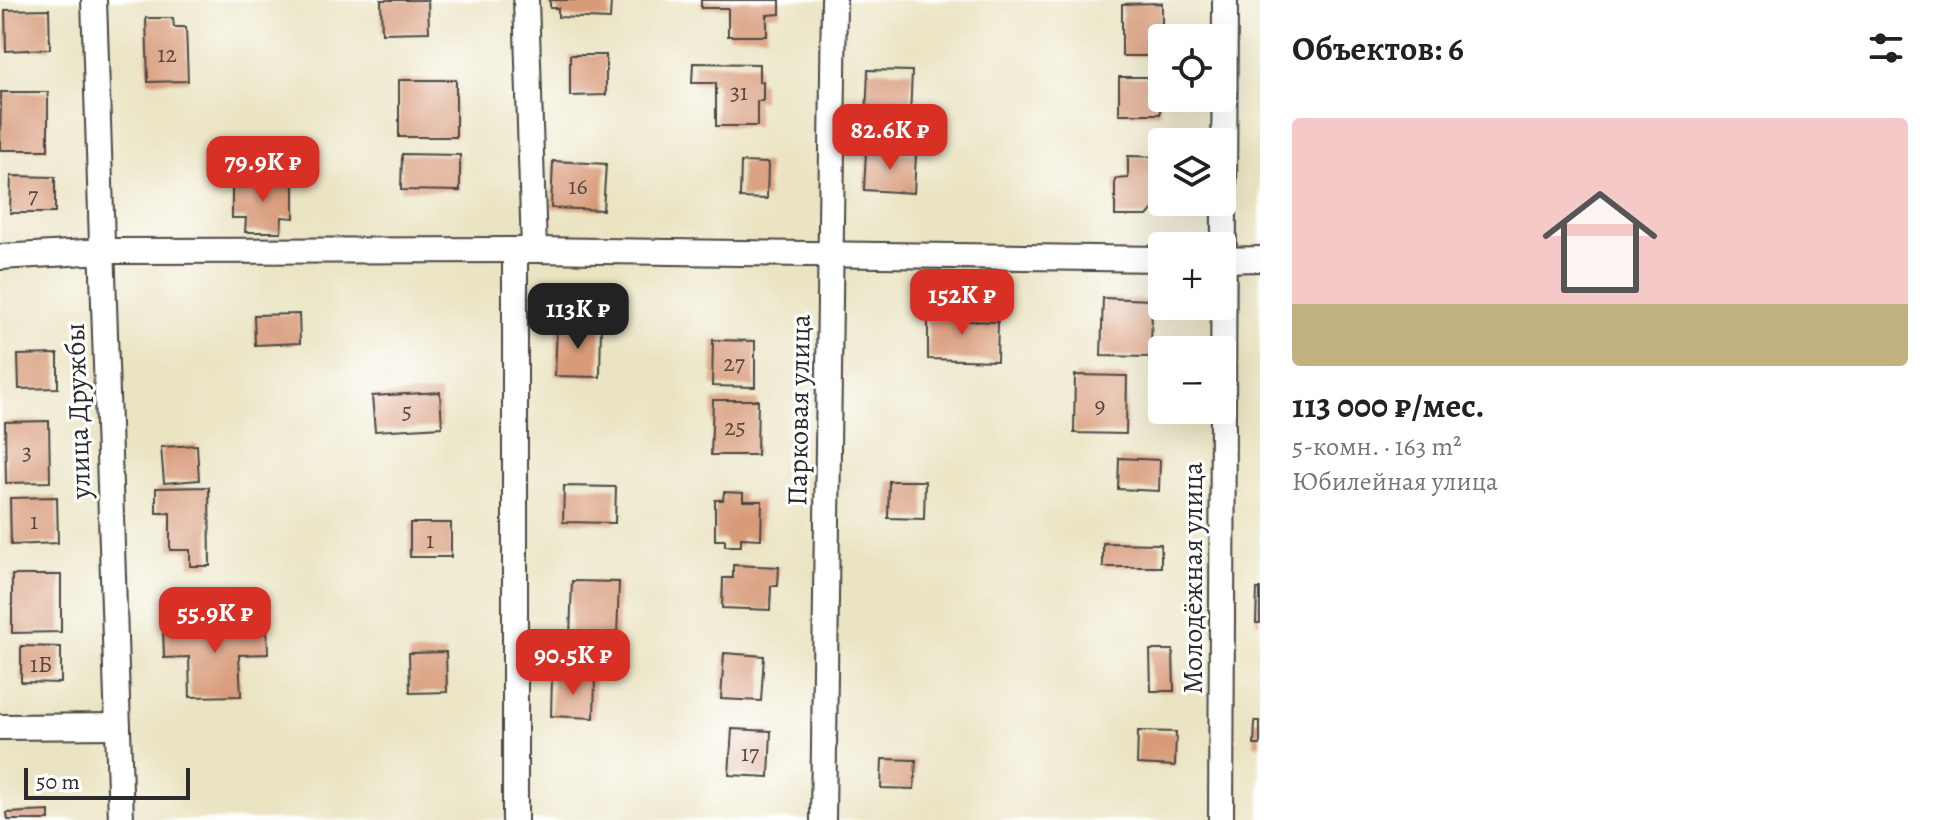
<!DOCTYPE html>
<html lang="ru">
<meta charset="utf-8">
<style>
:root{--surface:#fff;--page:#f6f6f6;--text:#222;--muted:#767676;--line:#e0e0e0;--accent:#d93025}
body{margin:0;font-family:Alegreya,serif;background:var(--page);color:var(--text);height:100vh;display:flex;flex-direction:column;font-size:30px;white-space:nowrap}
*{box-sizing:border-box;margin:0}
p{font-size:26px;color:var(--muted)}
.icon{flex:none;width:44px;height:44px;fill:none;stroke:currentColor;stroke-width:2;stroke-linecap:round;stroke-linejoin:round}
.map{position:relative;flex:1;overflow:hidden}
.sheet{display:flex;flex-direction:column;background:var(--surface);width:680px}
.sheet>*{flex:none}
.tools{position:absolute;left:1148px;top:24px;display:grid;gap:16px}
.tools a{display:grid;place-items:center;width:88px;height:88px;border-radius:8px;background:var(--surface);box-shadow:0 8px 32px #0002;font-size:40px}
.scale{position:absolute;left:24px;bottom:20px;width:166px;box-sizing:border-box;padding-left:8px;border:4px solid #2b2b2b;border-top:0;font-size:22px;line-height:28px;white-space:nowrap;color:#2b2b2b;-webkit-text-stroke:6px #fff;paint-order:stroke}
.price{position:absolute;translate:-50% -68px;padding:0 18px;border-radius:16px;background:var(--accent);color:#fff;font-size:26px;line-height:52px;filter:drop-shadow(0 2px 4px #0008)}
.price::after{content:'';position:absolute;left:50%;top:48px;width:24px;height:18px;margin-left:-12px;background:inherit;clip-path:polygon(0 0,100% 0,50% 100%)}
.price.selected{background:#222;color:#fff}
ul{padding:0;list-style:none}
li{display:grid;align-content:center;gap:16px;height:424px;padding:0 32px}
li+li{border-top:2px solid var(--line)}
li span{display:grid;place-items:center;height:248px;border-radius:8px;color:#555}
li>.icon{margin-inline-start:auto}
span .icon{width:144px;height:144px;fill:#fffc;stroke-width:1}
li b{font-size:34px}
h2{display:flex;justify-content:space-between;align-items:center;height:96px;padding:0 32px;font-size:34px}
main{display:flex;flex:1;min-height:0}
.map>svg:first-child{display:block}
.building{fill:#d89b7a}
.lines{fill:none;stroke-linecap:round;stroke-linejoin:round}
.minor-casing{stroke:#484742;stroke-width:28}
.minor{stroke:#fff;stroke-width:24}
.labels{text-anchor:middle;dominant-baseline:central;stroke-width:6;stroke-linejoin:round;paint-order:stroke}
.number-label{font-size:24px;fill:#56473f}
.street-label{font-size:28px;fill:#2b2b2b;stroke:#fff}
</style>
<main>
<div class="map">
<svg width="1260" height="820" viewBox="0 0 1260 820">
<rect width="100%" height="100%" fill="#fff"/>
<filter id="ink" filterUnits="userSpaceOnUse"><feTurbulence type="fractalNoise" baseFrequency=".0125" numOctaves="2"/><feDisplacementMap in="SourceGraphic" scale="16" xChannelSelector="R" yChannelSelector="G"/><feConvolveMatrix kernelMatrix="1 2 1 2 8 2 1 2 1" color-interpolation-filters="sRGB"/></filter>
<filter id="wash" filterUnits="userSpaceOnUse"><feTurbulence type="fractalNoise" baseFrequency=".006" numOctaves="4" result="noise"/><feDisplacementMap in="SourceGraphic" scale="32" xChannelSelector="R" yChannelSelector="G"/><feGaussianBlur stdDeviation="1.8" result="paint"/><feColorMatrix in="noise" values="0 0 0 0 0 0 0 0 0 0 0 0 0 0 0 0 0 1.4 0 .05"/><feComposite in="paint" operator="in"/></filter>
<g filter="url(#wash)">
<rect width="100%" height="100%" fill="#ebe4c3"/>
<g id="blocks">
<!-- building -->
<g class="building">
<polygon points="381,0 428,0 429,32 382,33"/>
<polygon points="550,0 611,0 610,19 558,17 558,8 550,8"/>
<polygon points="701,0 780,0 780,14 767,15 767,36 728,36 728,8 701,8"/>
<polygon points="1162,3 1162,56 1122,56 1122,4"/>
<polygon points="49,9 50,49 6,51 5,10"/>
<polygon points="146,18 173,18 174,27 186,27 188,81 148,82"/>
<polygon points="570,55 606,55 606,95 570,96"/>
<polygon points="693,63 759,64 759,82 763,82 763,101 757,101 757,126 716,126 716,83 692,83"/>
<polygon points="868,70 912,71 910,118 866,117"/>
<rect x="1119" y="77" width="41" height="37"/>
<rect x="399" y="80" width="57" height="57"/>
<polygon points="1,92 48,92 48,150 0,150"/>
<polygon points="866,152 916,155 914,193 864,190"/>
<polygon points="402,154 460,155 460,191 401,190"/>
<polygon points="1128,156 1162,157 1162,199 1147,216 1115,216 1115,179 1128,178"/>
<polygon points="553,161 606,164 603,210 551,208"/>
<polygon points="741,162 768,163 767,199 740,198"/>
<polygon points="11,176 55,177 55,213 10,213"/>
<polygon points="232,181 294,181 294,218 282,217 281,232 245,232 246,218 232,218"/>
<polygon points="1103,298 1152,300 1151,357 1101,356"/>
<polygon points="945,305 968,305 968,321 998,322 997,361 928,359 928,319 945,319"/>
<polygon points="299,314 300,343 255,345 254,315"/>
<polygon points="557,324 601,325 600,377 555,376"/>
<polygon points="713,340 755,341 755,387 712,386"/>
<polygon points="58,354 58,388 19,389 18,355"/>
<polygon points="1075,375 1127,376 1126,434 1074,433"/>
<polygon points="440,392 442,427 375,431 372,396"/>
<polygon points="713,400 758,400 757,455 711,455"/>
<polygon points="49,421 50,482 6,483 5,422"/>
<polygon points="197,445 199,480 164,483 161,447"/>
<polygon points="1119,458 1160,460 1159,491 1118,489"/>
<polygon points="889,481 925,481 924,519 888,518"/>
<polygon points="564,486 616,487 615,523 563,522"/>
<polygon points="209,487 210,566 190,566 190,550 170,550 170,513 156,513 156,488"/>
<polygon points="724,492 743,493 743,501 762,501 761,539 741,538 741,546 725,546 725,540 715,540 715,500 723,500"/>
<polygon points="57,497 58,543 11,545 10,498"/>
<rect x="410" y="523" width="41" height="34"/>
<polygon points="1103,543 1161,544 1161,567 1103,567"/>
<polygon points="733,565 779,567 778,586 771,586 770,610 722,608 723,578 733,578"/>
<polygon points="12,575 61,575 61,632 12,633"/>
<polygon points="572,581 619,582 617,638 570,637"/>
<polygon points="1257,589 1260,589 1260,623 1256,623"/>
<polygon points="267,624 268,654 239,655 241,696 190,697 189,657 164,658 163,627"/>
<polygon points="21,646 61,647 61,683 21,682"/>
<polygon points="1150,650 1173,650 1174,691 1151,691"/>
<polygon points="446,652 447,692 410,693 409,653"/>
<polygon points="724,653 764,656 761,701 721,699"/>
<polygon points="552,676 595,678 594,718 551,716"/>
<polygon points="1255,721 1260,721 1260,745 1254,745"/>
<polygon points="732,729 771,731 769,777 729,775"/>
<polygon points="1138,731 1176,732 1175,766 1137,764"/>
<polygon points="882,759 916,760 914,789 881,788"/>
<polygon points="49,811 49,820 8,820 7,813"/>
</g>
</g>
</g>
<g filter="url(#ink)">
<use href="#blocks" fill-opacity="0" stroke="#484742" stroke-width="2"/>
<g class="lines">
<defs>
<g id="minor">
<polyline points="94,0 121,820"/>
<polyline points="526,0 534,250"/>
<polyline points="515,251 515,820"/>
<polyline points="0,257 104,251 534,250 1162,259"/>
<polyline points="1222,260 1260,259"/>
<polyline points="0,727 118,726"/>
<polyline points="823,820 834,0"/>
<polyline points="1221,820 1225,0"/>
</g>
</defs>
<!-- minor casing -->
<use href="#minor" class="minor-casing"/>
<!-- minor -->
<use href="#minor" class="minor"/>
</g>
</g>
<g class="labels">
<!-- number labels -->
<g class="number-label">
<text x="167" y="54">12</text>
<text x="739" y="92">31</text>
<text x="578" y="186">16</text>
<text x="33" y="195">7</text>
<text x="734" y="363">27</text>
<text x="1100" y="405">9</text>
<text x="407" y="411">5</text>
<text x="735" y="427">25</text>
<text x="27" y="452">3</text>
<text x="34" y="521">1</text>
<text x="430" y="540">1</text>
<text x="41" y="664">1Б</text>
<text x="750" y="753">17</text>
</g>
<!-- street labels -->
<g class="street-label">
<text transform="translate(799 410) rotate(-89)">Парковая улица</text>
<text transform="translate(78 411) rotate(-92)">улица Дружбы</text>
<text transform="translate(1193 578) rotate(-90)">Молодёжная улица</text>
</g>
</g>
</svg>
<div class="tools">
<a><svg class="icon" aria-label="locate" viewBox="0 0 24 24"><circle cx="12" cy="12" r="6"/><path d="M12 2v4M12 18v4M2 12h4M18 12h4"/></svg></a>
<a><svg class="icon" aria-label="layers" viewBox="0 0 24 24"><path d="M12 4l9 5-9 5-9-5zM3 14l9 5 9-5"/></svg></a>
<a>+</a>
<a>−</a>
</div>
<div class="scale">50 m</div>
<b class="price" style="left:890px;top:172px">82.6K ₽</b>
<b class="price" style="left:263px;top:204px">79.9K ₽</b>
<b class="price" style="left:962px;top:337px">152K ₽</b>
<b class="price selected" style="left:578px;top:351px">113K ₽</b>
<b class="price" style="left:215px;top:655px">55.9K ₽</b>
<b class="price" style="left:573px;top:697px">90.5K ₽</b>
</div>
<section class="sheet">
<h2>Объектов: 6<svg class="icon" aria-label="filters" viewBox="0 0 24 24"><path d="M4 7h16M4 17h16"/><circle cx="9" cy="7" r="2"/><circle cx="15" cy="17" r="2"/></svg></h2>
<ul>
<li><span style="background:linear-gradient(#f6c9c9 75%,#c2b280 0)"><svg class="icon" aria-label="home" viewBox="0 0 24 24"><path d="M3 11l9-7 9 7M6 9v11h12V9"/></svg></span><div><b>113 000 ₽/мес.</b><p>5-комн. · 163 m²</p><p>Юбилейная улица</p></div></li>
</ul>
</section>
</main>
